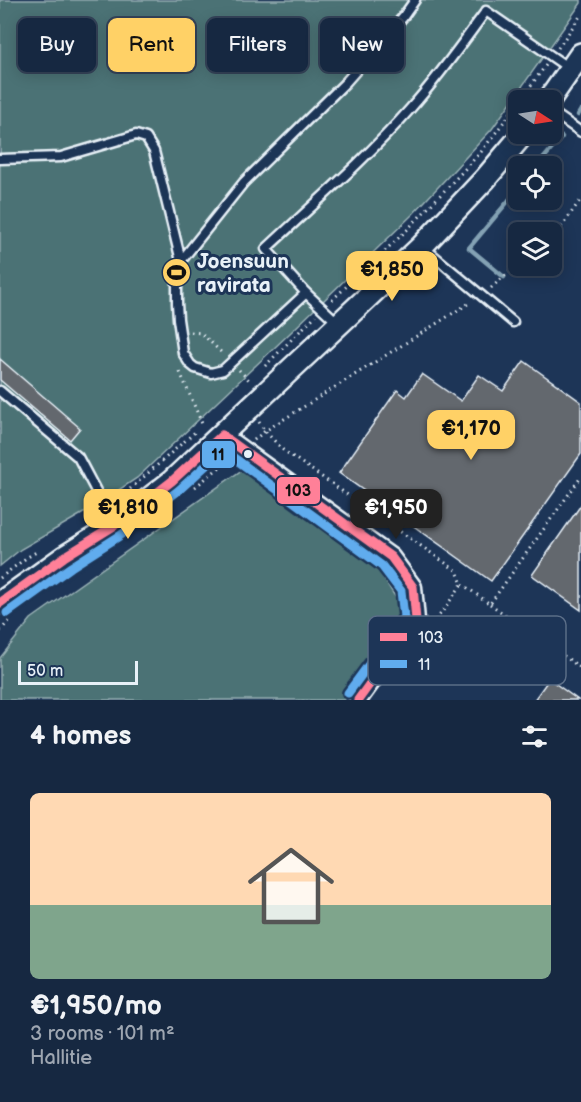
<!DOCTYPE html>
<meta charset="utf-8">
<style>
:root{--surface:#162841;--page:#23344c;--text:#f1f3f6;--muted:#9ea6b1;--line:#35445a;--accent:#ffd166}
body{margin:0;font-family:"Balsamiq Sans",sans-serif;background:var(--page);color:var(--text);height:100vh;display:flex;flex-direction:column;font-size:22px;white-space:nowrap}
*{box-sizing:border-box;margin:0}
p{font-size:20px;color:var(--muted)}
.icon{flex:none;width:33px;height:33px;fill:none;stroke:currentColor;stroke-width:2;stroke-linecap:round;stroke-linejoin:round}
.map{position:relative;height:700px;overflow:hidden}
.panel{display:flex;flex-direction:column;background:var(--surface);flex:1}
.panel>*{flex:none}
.banner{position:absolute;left:18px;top:18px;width:546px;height:54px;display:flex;gap:12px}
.needle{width:39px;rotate:102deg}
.tools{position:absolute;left:508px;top:90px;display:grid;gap:12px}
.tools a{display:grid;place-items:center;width:54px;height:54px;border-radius:9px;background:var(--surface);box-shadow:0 3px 15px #0003,0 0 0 2px var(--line);font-size:30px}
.scale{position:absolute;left:18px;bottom:15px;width:120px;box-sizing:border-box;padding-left:6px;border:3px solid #e8f1f8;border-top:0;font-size:16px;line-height:21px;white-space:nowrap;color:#e8f1f8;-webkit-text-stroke:4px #1d3557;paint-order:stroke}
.price{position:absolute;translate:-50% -51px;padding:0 14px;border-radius:12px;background:var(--accent);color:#111;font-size:20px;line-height:39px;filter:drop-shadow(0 2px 3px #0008)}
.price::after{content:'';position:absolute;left:50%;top:36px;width:18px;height:14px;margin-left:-9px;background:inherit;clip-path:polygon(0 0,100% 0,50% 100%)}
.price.active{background:#222;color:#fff}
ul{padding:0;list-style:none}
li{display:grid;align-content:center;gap:12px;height:318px;padding:0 30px}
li+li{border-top:2px solid var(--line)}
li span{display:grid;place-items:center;height:186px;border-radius:9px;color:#555}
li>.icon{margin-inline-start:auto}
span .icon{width:108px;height:108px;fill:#fffc;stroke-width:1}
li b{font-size:26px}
h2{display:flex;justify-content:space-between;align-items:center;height:72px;padding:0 30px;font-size:26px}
.chip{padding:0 21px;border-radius:9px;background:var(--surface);box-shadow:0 3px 15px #0003,0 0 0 2px var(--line);font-size:21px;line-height:54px}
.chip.active{background:var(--accent);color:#111}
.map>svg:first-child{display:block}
.green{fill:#4c7275;stroke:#9ab2b6;stroke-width:1.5}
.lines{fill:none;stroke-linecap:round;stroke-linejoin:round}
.stream{stroke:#84a2b4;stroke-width:4.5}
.building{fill:#64676e;stroke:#e8f1f8;stroke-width:1.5}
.service-casing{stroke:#e8f1f8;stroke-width:13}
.minor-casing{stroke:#e8f1f8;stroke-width:21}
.tertiary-casing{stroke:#e8f1f8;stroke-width:26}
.path{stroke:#e8f1f8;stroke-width:3;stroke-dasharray:1.5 4.5;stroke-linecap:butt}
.service{stroke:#1d3557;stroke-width:8}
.minor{stroke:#1d3557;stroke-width:16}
.tertiary{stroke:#1d3557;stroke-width:21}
.bus-1-casing{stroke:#1d3557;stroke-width:14}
.bus-2-casing{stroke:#1d3557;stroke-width:14}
.bus-1{stroke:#ff8098;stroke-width:9}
.bus-2{stroke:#60acee;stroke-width:9}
.bus-dot{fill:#e8f1f8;stroke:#1d3557;stroke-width:2}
.labels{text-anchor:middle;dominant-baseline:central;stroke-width:6;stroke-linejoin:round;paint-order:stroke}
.poi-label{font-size:21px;font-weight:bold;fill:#e8f1f8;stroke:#1d3557;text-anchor:start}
.key{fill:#1d3557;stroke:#5a6d87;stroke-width:1.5}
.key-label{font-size:16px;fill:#e8f1f8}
.line-badge{stroke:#1d3557;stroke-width:2}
.pale-badge-label{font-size:16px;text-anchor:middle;font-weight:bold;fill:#111}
</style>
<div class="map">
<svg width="581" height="700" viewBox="0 0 581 700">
<rect width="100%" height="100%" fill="#1d3557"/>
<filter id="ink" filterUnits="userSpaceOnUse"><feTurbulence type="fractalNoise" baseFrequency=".0167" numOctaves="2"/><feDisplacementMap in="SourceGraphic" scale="12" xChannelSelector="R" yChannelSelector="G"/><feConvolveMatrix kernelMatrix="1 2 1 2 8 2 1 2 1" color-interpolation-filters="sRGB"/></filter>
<g filter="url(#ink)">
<!-- green -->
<g class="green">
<polygon points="0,0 581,0 581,3 492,129 413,214 290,333 137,478 87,511 21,549 0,566"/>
<polygon points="249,465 371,558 406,614 345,700 0,700 0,658 31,619"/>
</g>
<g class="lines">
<!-- stream -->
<g class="stream">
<polyline points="578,115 581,110"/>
<polyline points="537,166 562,137"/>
<polyline points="504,277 469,248 519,188"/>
</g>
</g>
<!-- building -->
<g class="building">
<polygon points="0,359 80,428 70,440 0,380"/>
<polygon points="524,361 581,402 581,454 491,581 339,473 397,390 406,397 422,374 461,401 479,375 503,391"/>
<polygon points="581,505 581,610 532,575"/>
<polygon points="549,679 578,700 534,700"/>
</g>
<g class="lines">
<defs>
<g id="service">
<polyline points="552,112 581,132"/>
<polyline points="0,159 61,157 136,135 146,138 154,151 181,261"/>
<polyline points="422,246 513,322"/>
<path d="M306,293L266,249C315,203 366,159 410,109C438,78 462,44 486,11L570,69"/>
<polyline points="339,324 306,293 223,370 211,373 195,368 190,364 183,353 178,319 177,303 177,279 181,261 244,182 345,83 403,17 415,0"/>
<polyline points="0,391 78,457 114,525"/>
</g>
<polyline id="minor" points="222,435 391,557 413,587 416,620 358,700"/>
<g id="tertiary">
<polyline points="549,100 581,54"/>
<polyline points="0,603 64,557 114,526 172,481 422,246 485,179 523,134"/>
</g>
</defs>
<!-- service casing -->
<use href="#service" class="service-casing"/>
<!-- minor casing -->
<use href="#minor" class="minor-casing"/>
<!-- tertiary casing -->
<use href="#tertiary" class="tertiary-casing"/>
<!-- path -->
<g class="path">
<polyline points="558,48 581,15"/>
<polyline points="520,100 546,65"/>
<polyline points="552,235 562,226 581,199"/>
<polyline points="491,288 519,263"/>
<polyline points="332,300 407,230 481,152 519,102"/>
<polyline points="191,332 201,333 224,355"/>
<polyline points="265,366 316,315"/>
<polyline points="239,370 250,381"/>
<polyline points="180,372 203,426"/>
<polyline points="259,422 265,431 283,450 457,571 462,584 432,626"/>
<polyline points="254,440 265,431 471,302"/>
<polyline points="195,487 230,459"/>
<polyline points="130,489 195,432"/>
<polyline points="0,578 26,558 38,551"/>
<polyline points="462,584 490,604 581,477"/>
<polyline points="490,604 581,668"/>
<polyline points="0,631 12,618"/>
<polyline points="506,642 519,624"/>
</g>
<!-- service -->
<use href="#service" class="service"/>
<!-- minor -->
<use href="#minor" class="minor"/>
<!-- tertiary -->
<use href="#tertiary" class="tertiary"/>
<defs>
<polyline id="bus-1" points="0,603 64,557 114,526 172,481 222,435 391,557 413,587 416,620 358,700"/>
<polyline id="bus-2" points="7,613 71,567 121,535 179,490 223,450 382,566 401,591 404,617 348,693"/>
</defs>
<!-- bus-1 casing -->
<use href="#bus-1" class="bus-1-casing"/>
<!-- bus-2 casing -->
<use href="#bus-2" class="bus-2-casing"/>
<!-- bus-1 -->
<use href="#bus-1" class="bus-1"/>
<!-- bus-2 -->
<use href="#bus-2" class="bus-2"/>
</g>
</g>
<!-- icons -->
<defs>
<symbol id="stadium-disc" viewBox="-11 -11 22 22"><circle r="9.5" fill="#ffd166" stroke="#1d3557"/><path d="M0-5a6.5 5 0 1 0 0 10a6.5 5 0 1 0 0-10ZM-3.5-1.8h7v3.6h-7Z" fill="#111"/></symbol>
</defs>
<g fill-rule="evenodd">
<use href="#stadium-disc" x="160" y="256" width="33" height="33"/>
</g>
<!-- markers -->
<circle class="bus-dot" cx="248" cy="454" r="5"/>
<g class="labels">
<!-- poi labels -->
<g class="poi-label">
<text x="197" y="261">Joensuun<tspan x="197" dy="24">ravirata</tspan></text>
</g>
</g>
<!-- legend -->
<rect x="368" y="616" width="198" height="69" rx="9" class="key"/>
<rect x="380" y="633" width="27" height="8" fill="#ff8098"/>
<rect x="380" y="660" width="27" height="8" fill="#60acee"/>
<g class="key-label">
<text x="418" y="643">103</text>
<text x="418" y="670">11</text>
</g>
<g class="line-badge">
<rect x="201" y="440" width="35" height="29" rx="6" fill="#60acee"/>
<rect x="276" y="476" width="45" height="29" rx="6" fill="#ff8098"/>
</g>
<g class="pale-badge-label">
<text x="218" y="460">11</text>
<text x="298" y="496">103</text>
</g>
</svg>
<div class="tools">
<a><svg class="needle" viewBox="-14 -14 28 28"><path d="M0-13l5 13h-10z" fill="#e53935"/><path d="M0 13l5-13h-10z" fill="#9ea6b1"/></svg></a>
<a><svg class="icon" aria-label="locate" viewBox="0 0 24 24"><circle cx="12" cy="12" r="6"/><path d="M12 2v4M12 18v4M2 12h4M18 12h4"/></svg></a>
<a><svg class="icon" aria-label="layers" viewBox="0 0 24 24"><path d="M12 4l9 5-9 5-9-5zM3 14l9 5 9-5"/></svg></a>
</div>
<div class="scale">50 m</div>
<b class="price" style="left:392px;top:302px">€1,850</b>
<b class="price" style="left:471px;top:461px">€1,170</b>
<b class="price" style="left:128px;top:540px">€1,810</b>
<b class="price active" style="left:396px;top:540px">€1,950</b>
<div class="banner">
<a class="chip">Buy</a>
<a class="chip active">Rent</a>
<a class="chip">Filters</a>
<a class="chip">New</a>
</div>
</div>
<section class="panel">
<h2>4 homes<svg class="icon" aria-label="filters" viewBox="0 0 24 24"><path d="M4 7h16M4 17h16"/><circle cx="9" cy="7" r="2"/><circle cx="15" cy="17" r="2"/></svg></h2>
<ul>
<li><span style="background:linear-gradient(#ffd9b3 60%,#7fa58c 0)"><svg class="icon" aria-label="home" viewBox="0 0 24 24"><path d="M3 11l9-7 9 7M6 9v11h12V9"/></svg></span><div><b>€1,950/mo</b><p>3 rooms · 101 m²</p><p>Hallitie</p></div></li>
</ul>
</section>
